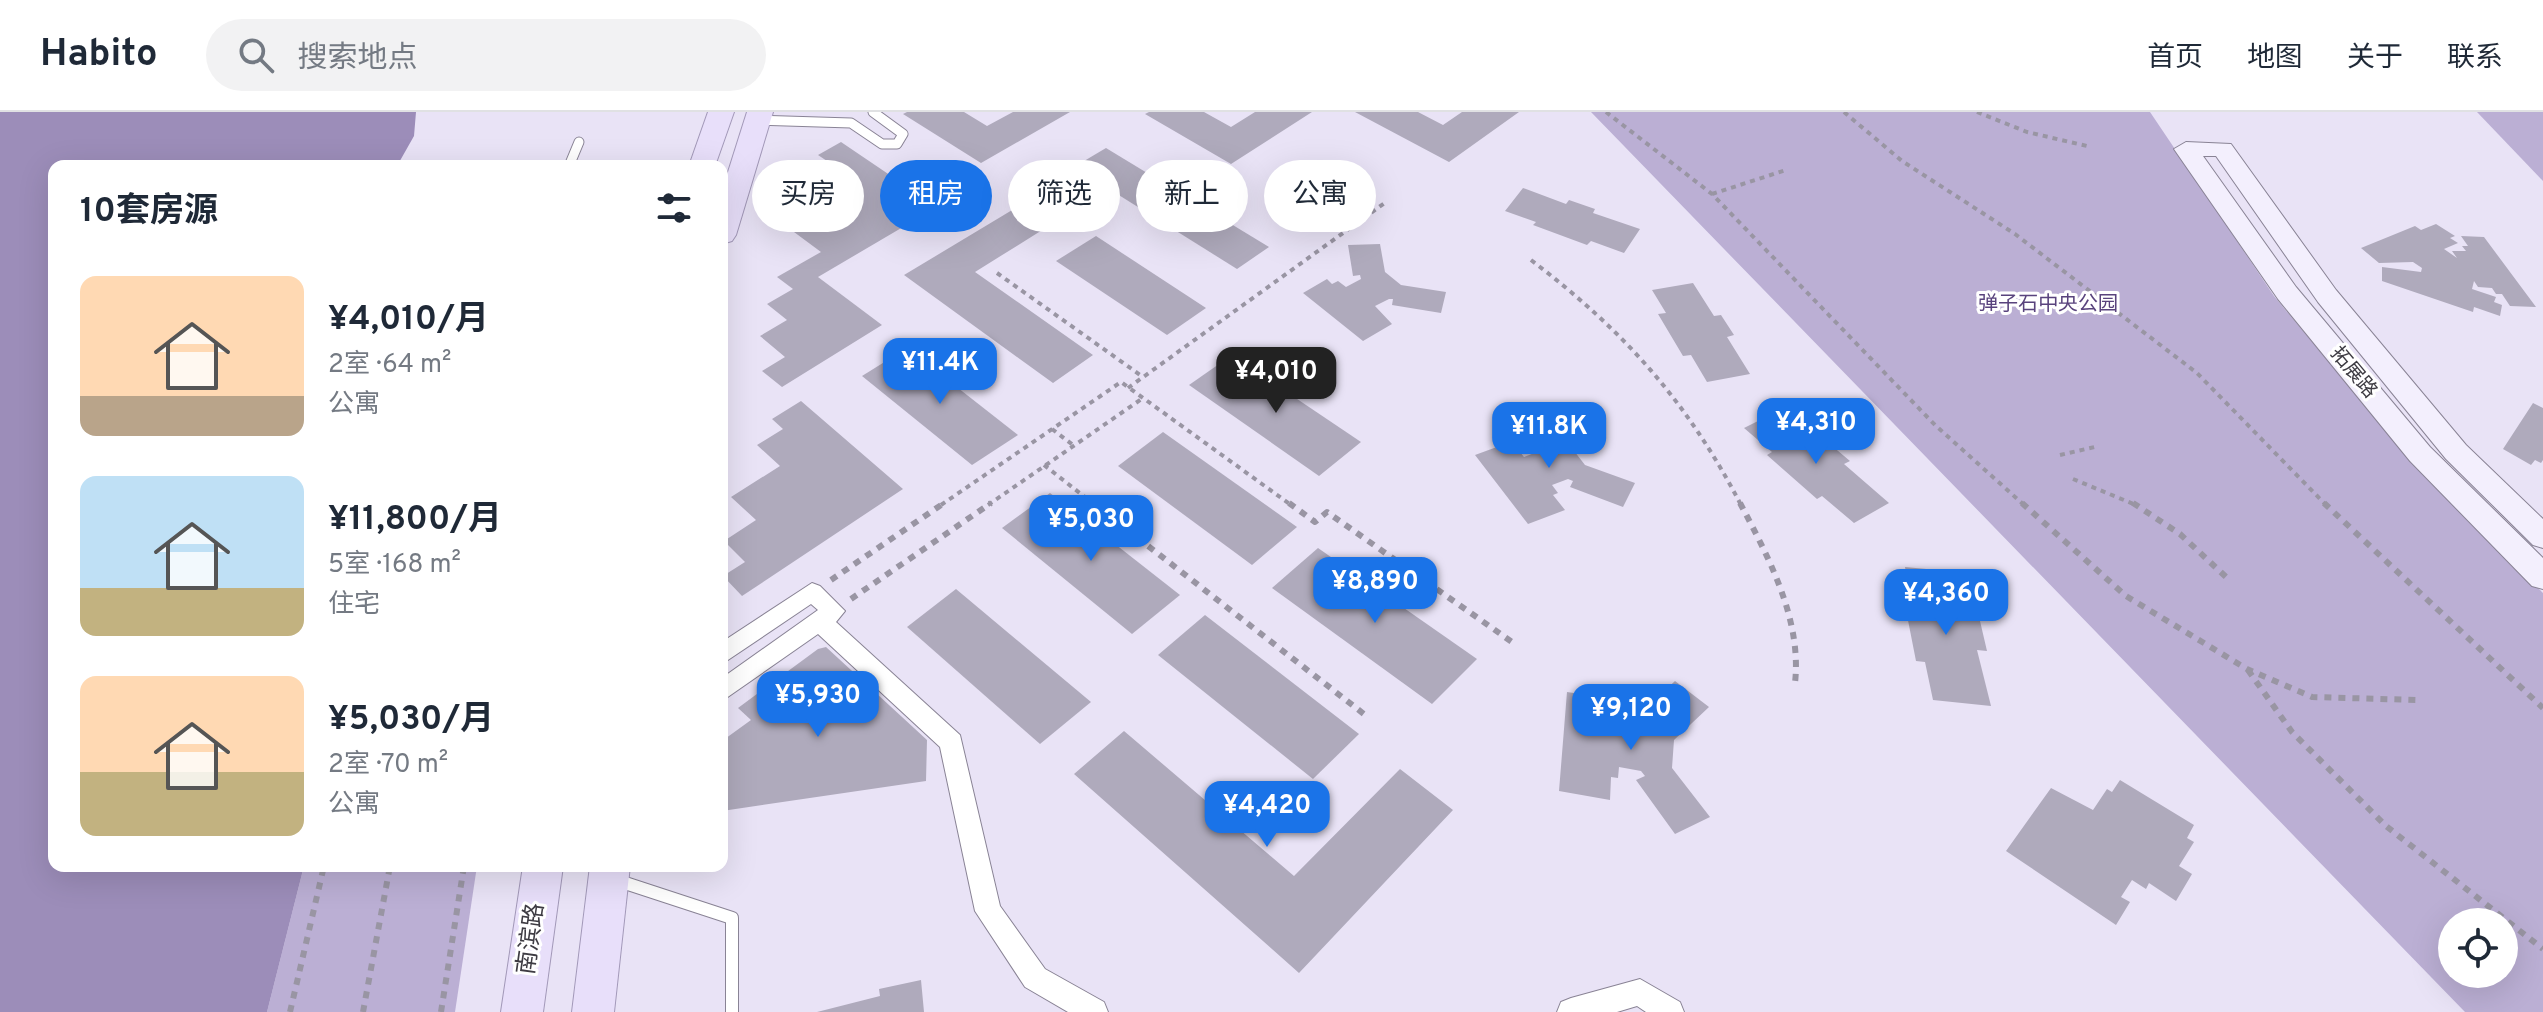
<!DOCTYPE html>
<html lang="zh">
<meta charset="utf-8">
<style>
:root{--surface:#fff;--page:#f2f2f3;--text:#1f2937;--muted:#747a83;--line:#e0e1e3;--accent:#1a73e8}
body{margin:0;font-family:Overpass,"Noto Sans SC",sans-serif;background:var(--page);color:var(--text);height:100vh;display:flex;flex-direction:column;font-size:30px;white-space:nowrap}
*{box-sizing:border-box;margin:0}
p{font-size:26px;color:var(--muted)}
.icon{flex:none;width:44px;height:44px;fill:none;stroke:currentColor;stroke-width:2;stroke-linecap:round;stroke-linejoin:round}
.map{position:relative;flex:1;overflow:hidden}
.sheet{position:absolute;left:48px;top:48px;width:680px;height:712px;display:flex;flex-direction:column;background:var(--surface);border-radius:16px;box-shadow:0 8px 32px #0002}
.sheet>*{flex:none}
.hud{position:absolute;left:752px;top:48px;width:760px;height:72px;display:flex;gap:16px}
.controls{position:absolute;left:2438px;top:796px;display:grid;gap:16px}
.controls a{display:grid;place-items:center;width:80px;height:80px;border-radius:50%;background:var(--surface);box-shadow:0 8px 32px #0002;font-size:40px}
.price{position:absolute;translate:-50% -68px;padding:0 18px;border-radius:16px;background:var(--accent);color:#fff;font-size:26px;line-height:52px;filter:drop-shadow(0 2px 4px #0008)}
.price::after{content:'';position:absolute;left:50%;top:48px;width:24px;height:18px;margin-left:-12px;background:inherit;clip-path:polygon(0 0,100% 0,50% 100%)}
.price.active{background:#222;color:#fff}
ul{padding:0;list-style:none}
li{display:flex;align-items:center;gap:24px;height:200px;padding:0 32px}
li span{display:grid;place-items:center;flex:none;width:224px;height:160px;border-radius:16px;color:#555}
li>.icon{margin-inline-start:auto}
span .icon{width:96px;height:96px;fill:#fffc;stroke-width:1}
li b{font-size:34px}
h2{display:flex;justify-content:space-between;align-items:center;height:96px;padding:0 32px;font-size:34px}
.pill{padding:0 28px;border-radius:36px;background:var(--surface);box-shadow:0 8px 32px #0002;font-size:28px;line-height:72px}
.pill.active{background:var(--accent);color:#fff}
header{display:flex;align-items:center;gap:48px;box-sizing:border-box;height:112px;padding:0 40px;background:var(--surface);border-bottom:2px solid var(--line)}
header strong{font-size:38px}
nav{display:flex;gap:44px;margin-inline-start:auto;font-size:28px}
.search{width:560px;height:72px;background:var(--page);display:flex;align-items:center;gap:20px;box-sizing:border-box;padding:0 28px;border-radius:44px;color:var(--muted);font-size:30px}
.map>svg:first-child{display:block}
.green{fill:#bbafd4;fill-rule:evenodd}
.water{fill:#9c8db9}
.building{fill:#afaabc}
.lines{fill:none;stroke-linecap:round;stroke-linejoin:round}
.service-far1-casing{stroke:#898395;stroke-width:11}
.service-casing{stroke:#898395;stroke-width:14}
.minor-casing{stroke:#898395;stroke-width:2}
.secondary-casing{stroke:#898395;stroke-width:2}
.primary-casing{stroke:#a298b8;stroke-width:2}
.path-far1{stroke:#9995a3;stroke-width:4;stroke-dasharray:5 5;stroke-linecap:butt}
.path{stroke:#9995a3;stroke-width:6;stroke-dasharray:7 7;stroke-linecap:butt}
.service-far1{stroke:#fff;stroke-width:9}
.service{stroke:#fff;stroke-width:12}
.minor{fill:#fff;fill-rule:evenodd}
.secondary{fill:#f3effd;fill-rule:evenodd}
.primary{fill:#e8dffa;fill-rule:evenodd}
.labels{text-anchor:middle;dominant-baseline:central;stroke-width:6;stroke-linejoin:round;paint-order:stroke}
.park-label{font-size:20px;fill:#59437d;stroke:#fff}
.street-label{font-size:20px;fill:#3e3c43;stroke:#fff}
.near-street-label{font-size:24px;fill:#3e3c43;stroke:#fff}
</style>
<header>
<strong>Habito</strong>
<div class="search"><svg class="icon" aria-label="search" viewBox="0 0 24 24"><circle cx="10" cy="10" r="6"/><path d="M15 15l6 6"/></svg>搜索地点</div>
<nav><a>首页</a><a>地图</a><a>关于</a><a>联系</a></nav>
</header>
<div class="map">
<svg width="2543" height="900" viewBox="0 0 2543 900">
<rect width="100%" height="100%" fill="#e9e3f6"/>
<!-- green -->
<g class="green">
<path d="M1591,0H2150L2274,184L2404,341L2543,481V900H2465ZM2452,810H2504V862H2452Z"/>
<polygon points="2477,0 2543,0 2543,69"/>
<polygon points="304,754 477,754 455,900 267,900"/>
</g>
<!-- water -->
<polygon class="water" points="0,0 416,0 414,24 397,54 54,54 54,754 304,754 267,900 0,900"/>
<!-- building -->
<g class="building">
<polygon points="907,0 964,0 987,14 1013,0 1070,0 981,51 903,2"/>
<polygon points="1149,0 1204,0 1231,15 1255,0 1312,0 1231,52 1145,2"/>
<polygon points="1355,0 1418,0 1443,13 1462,0 1519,0 1449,50"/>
<polygon points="841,30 937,95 818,165 882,213 782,275 762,259 785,245 760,224 787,208 767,192 793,177 777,165 821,140 794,120 827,102 806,87 826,76 811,65 833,53 818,43"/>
<polygon points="1106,36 1269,135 1237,157 1074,55"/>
<polygon points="1523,76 1566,92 1569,88 1595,97 1593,101 1640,117 1624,141 1591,129 1587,133 1533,113 1536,110 1505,99"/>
<polygon points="1024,91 1055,110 975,160 1093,243 1053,271 904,163"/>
<polygon points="2436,112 2455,124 2450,126 2458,131 2444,137 2457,146 2452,139 2466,139 2462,134 2468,134 2461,124 2484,125 2536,195 2510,194 2502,182 2496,182 2492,176 2478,175 2474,169 2472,177 2496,185 2494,190 2502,193 2500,204 2474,195 2473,200 2382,169 2382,155 2421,160 2422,156 2413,150 2379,151 2361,136 2415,114 2421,118"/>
<polygon points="1096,124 1206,196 1167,223 1056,149"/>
<polygon points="1380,132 1385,160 1401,173 1446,180 1441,201 1392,193 1393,187 1389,187 1375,194 1392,212 1363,229 1303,181 1327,167 1332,172 1338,169 1346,175 1361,167 1360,163 1353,164 1348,133"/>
<polygon points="1693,171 1714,204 1721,203 1734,223 1727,225 1750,262 1707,270 1691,243 1683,244 1658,202 1666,201 1652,178"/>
<polygon points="907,236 1018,323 972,353 862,264"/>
<polygon points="1232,243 1361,330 1319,364 1189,273"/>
<polygon points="801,289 903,377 742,484 723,464 745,450 724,429 756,408 731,385 780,354 757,333 783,317 772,307"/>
<polygon points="2533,291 2543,296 2543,348 2541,351 2535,348 2531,353 2503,337"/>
<polygon points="1538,295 1573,300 1571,335 1585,353 1635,371 1623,395 1570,375 1573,369 1568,367 1552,373 1558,381 1553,383 1565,398 1528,412 1475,343 1505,332 1509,338 1516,335 1524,345 1542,338 1542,334 1534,332"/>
<polygon points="1780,298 1819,331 1825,328 1850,349 1844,352 1889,391 1854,411 1822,384 1817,387 1767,343 1772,340 1744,316"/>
<polygon points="1163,320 1297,415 1252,453 1118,354"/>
<polygon points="1050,381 1180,483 1132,522 1002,416"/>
<polygon points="1318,436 1477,547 1432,592 1272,476"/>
<polygon points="1905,455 1958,460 1970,508 1980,509 1987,539 1977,538 1991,594 1933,588 1925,550 1916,549 1904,488 1911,489"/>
<polygon points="956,477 1091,590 1040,632 907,515"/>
<polygon points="1205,503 1359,622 1313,667 1158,543"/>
<polygon points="826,535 927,628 926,669 722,699 722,629 751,608 738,596 818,537"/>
<polygon points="1675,569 1709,595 1674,628 1672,656 1710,705 1675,722 1636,668 1645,664 1641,659 1619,655 1618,666 1611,665 1610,688 1559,679 1567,580 1607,586 1607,595 1616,597 1615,611 1641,615 1645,610 1638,604"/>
<polygon points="1124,619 1294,764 1400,657 1453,698 1299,861 1074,662"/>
<polygon points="2120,668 2194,713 2187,726 2194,730 2179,754 2192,762 2176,789 2149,771 2146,777 2132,768 2121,785 2130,790 2116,813 2006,739 2051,676 2093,698 2107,677 2112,680"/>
<polygon points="921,868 924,900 817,900 880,884 879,877"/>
</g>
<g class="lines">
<defs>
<g id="service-far1">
<polyline points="757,8 851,11 882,32 897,32 903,22 873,0"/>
<polyline points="569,54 579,30"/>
</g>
<polyline id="service" points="616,768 732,806 732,900"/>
<g id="minor">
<polygon points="812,471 820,474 845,499 836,510 960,623 1000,794 1045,857 1104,890 1108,900 1068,900 1025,875 975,799 940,635 818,522 722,589 722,566 818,498 811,492 722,552 722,530"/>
<polygon points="1640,867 1680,890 1684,900 1646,900 1637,894 1617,900 1557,900 1561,890 1571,886"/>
</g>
<polygon id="secondary" points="2186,30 2231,32 2336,178 2466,333 2543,407 2543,436 2533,433 2446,347 2318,190 2216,44 2203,44 2296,175 2430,335 2543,446 2543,477 2532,474 2410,349 2278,187 2174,37"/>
<g id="primary">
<polygon points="708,0 734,0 715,54 689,54"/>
<polygon points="747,0 773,0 736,123 732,129 722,132 722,79"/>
<polygon points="523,754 563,754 543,900 501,900"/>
<polygon points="590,754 630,754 614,900 572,900"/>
</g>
</defs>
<!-- service-far1 casing -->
<use href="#service-far1" class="service-far1-casing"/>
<!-- service casing -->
<use href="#service" class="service-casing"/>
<!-- minor casing -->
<use href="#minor" class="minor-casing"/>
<!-- secondary casing -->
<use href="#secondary" class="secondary-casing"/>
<!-- primary casing -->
<use href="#primary" class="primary-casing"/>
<!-- path-far1 -->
<g class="path-far1">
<polyline points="1606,0 1712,82 1935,313 2024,393"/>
<polyline points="1844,0 1902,49 2015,122 2197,261 2326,393"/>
<polyline points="1977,0 2027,20 2087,34"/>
<polyline points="1712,82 1786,58"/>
<path d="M1531,148C1624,219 1687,289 1741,393"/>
<polyline points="997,161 1143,265"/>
<polyline points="1128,276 1386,90"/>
<polyline points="1052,317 1073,333"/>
<polyline points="2060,343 2099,334"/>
<polyline points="1044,353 1095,393"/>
<polyline points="2073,367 2136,393"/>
<polyline points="941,393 1121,270 1291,393"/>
<polyline points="988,393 1143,286"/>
</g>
<!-- path -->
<g class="path">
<polyline points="1093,391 1369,606"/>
<polyline points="1289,391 1315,410 1327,400 1512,530"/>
<path d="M1740,391C1769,446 1802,508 1795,571"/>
<polyline points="2022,391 2126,484 2247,557 2312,585 2418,588"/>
<polyline points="2133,391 2180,422 2226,465"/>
<polyline points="2324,391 2543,596"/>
<polyline points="831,468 944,391"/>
<polyline points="851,487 991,391"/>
<polyline points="2248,558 2292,620 2386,714 2543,837"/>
<polyline points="290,900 324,754"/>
<polyline points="363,900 390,754"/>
<polyline points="441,900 464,754"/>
</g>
<!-- service-far1 -->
<use href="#service-far1" class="service-far1"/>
<!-- service -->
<use href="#service" class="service"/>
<!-- minor -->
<use href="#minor" class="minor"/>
<!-- secondary -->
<use href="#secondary" class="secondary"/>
<!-- primary -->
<use href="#primary" class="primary"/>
</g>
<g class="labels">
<!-- park labels -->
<g class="park-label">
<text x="2048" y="193">弹子石中央公园</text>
</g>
<!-- street labels -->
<g class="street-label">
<text transform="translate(2353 261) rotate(50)">拓展路</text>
</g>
<!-- near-street labels -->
<g class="near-street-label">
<text transform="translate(532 827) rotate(-82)">南滨路</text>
</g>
</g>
</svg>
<div class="controls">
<a><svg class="icon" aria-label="locate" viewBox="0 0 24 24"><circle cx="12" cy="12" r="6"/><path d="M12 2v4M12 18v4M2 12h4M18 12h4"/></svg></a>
</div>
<b class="price" style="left:940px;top:294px">¥11.4K</b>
<b class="price active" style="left:1276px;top:303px">¥4,010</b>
<b class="price" style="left:1816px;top:354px">¥4,310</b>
<b class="price" style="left:1549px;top:358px">¥11.8K</b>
<b class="price" style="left:1091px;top:451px">¥5,030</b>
<b class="price" style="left:1375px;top:513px">¥8,890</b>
<b class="price" style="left:1946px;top:525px">¥4,360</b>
<b class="price" style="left:818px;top:627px">¥5,930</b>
<b class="price" style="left:1631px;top:640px">¥9,120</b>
<b class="price" style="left:1267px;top:737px">¥4,420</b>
<div class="hud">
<a class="pill">买房</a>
<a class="pill active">租房</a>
<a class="pill">筛选</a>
<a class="pill">新上</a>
<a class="pill">公寓</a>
</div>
<section class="sheet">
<h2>10套房源<svg class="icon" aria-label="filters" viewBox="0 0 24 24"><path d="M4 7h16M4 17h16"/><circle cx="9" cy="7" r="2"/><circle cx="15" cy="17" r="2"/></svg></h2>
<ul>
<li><span style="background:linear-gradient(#ffd9b3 75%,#b9a48a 0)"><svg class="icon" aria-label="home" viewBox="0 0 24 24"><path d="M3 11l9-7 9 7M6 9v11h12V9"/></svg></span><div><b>¥4,010/月</b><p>2室 · 64 m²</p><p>公寓</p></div></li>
<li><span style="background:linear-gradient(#bfe0f5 70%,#c2b280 0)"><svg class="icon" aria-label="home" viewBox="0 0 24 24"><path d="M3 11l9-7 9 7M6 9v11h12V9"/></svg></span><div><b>¥11,800/月</b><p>5室 · 168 m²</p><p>住宅</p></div></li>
<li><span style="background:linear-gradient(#ffd9b3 60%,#c2b280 0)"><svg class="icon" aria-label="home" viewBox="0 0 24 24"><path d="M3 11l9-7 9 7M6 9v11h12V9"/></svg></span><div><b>¥5,030/月</b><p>2室 · 70 m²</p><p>公寓</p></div></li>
</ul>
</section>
</div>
